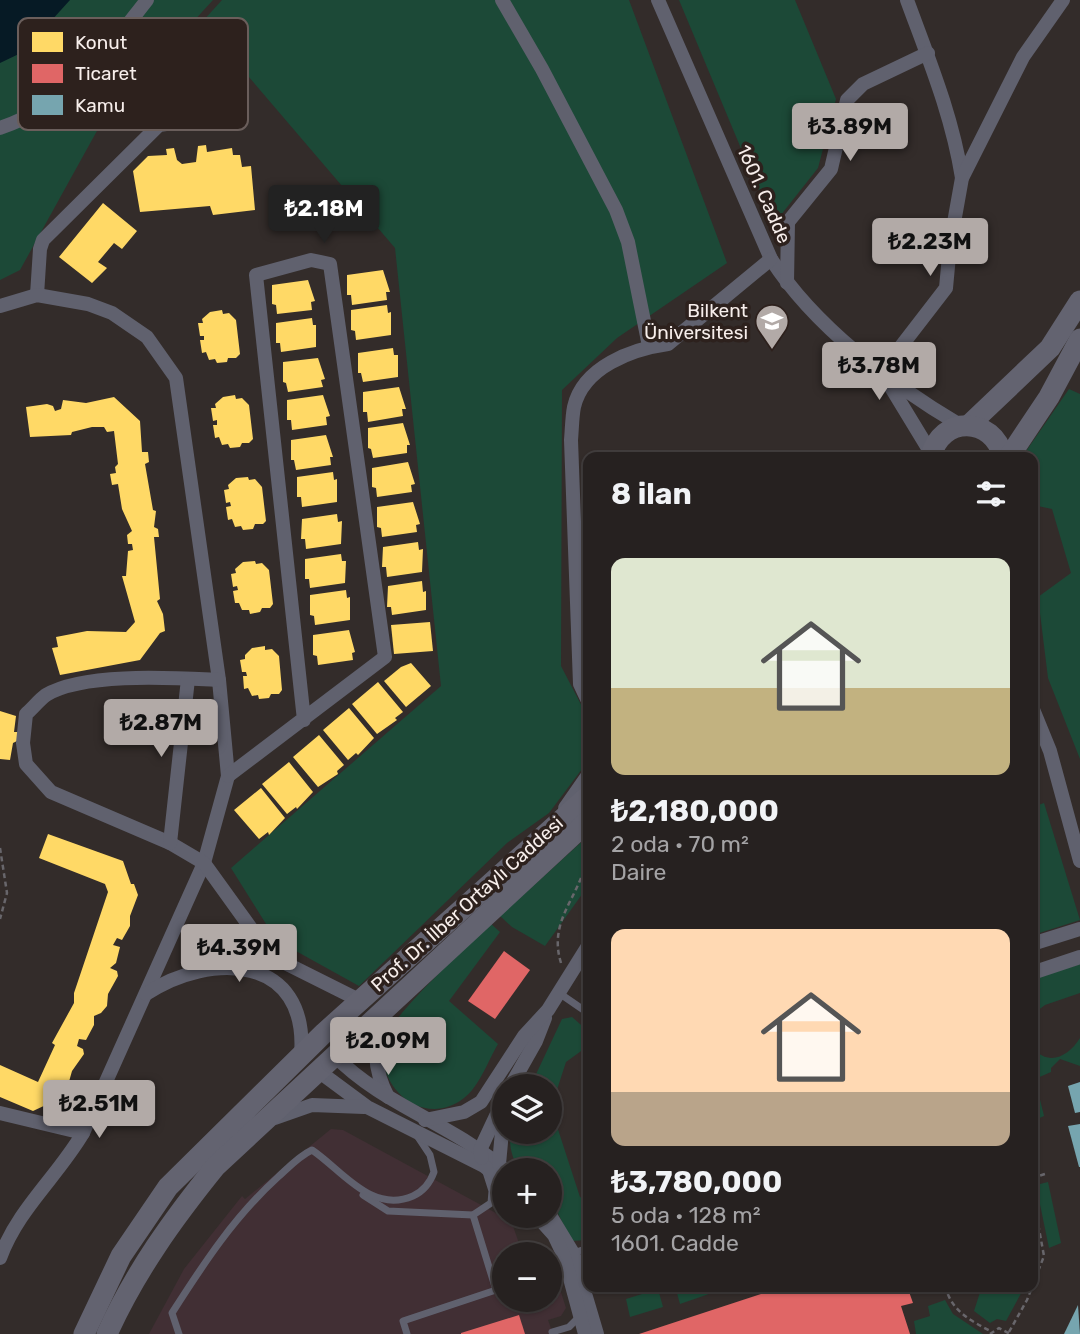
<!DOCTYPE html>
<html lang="tr">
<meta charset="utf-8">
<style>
:root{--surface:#262120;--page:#2e2929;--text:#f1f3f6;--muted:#a4a3a5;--line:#423e3e;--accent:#b2aaa7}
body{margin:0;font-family:Rubik,sans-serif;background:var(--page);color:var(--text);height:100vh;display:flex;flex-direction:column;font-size:26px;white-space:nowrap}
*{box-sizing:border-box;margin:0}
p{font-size:23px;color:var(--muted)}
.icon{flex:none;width:38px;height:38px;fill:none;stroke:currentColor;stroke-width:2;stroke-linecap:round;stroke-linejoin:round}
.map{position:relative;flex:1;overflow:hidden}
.panel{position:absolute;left:583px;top:452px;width:455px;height:840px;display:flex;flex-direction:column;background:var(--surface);border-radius:14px;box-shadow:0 2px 5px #0004,0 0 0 2px var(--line)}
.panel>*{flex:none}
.tools{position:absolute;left:492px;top:1074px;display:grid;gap:14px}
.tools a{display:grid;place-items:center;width:70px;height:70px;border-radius:50%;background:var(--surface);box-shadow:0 2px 5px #0004,0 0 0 2px var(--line);font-size:35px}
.price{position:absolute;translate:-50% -60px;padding:0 16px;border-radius:7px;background:var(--accent);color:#111;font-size:23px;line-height:46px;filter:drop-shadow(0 2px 4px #0008)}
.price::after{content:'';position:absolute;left:50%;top:42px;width:21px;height:16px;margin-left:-10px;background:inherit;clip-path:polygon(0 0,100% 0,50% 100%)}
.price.selected{background:#222;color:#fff}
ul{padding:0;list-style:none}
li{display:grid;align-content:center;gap:14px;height:371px;padding:0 28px}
li span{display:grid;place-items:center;height:217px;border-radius:14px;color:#555}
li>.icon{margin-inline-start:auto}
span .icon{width:126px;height:126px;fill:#fffc;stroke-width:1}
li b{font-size:30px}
h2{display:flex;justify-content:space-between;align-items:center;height:84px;padding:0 28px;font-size:30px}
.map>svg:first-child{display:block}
.commercial{fill:#412f34}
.green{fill:#1c4937}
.water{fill:#061a25}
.homes{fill:#ffd966}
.shops{fill:#e06666}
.public{fill:#76a5af}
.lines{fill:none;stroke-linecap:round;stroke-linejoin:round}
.path{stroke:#68666b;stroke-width:2.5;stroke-dasharray:5 3.5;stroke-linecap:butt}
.lane{stroke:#60616e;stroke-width:7}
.street{stroke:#60616e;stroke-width:14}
.secondary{stroke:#636370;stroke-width:21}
.labels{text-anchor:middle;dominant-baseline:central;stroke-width:7;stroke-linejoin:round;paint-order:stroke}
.street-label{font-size:19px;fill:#f7eeeb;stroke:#2d211d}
.poi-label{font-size:19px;fill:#f7eeeb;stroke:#2d211d;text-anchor:end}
.key{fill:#2d211d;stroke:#6a5e5b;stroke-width:2}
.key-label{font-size:19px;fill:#f7eeeb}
</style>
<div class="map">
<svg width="1080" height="1334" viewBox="0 0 1080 1334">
<rect width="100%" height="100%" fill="#332c2a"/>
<!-- commercial -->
<polygon class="commercial" points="331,1129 343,1130 494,1212 513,1226 523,1255 504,1255 504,1300 550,1300 550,1268 554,1270 566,1308 561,1316 548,1320 553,1334 149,1334 184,1269 242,1196 245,1199"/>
<!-- green -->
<g class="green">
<polygon points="0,0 213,0 103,120 20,270 0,280"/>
<polygon points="222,0 629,0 727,263 617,338 562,390 561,666 588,718 588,761 549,813 507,843 359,986 276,940 231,868 441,686 395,248 202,22"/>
<polygon points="679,0 795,0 836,99 818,168 773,225"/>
<polygon points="1069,389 1080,394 1080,759 1048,678 1038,597 1071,573 1052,509 1033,505 1032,457 1022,457"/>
<polygon points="1044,803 1080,920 1033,935 1033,807"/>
<polygon points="588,836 588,886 545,946 512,927 500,916"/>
<path d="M490,923L500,932L449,1001L498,1044C488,1061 479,1087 464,1098C422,1131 370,1083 386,1037C396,1011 467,947 490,923Z"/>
<polygon points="1080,964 1080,993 1045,1005 1033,1014 1033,979"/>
<path d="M572,1017L588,1031V1046L566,1062L551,1108L580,1197L588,1201V1240L571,1241L557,1211L550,1204V1171H519C513,1158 508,1147 511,1132H550V1087H530L562,1019Z"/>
<path d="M1080,1038V1066L1060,1059L1051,1068V1072L1035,1079L1044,1116L1033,1121V1048C1049,1067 1069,1056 1080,1038Z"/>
<polygon points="1048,1182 1061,1243 1049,1248 1036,1185"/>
<polygon points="675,1286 732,1286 680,1304"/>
<polygon points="982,1286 1025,1286 1006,1321 997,1319 990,1323 974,1311"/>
<polygon points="658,1289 663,1307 630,1317 626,1299"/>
<polygon points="945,1300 953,1314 983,1334 916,1334 914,1321 930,1316 928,1306"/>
</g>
<!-- water -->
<polygon class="water" points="0,0 70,0 23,52 0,63"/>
<!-- homes -->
<g class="homes">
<polygon points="206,145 207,152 232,148 233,155 240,155 242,167 251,166 255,210 213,215 210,206 140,212 133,171 148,156 167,155 166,149 174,148 177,160 182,164 196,162 198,146"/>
<polygon points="103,203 137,231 122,249 114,243 98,262 107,268 92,283 59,257"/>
<polygon points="383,270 390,292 386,292 387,300 352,305 351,295 347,295 347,275"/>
<polygon points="308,280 315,301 311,302 312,310 277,314 276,305 272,304 272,285"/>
<polygon points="387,305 388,313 391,312 391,335 356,340 355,331 351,330 351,310"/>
<polygon points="222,310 223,314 229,313 236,320 240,354 236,358 228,358 227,362 217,363 215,359 209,360 206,352 202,353 200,340 204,340 204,336 200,336 198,323 203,323 202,319 210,312"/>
<polygon points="312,318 313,325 316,325 316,347 281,352 280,343 276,343 276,323"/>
<polygon points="393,348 394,355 398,355 398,377 363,382 361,373 358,373 358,353"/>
<polygon points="318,358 325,379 321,380 323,387 288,392 286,383 283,382 283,362"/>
<polygon points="399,387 406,409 402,409 403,416 368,422 367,412 363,412 363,392"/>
<polygon points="235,395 236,399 242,398 249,405 253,439 249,443 242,443 240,447 230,448 228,444 222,445 219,437 215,438 213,425 217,425 217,420 213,421 211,408 216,408 215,404 223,397"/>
<polygon points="323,395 330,416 326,417 327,425 292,430 291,420 287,420 287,400"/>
<polygon points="114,397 140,421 142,452 148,452 149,462 145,464 153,510 156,511 154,527 158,529 159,537 154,537 160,599 157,601 163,614 165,631 160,633 140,660 60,675 52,648 58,647 56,637 87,631 126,632 135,622 122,576 126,576 128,551 133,550 132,544 128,544 127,535 132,531 122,509 118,484 112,485 110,474 116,473 115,467 118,464 114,431 107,432 104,427 92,427 72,432 71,435 30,437 26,407 47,404 53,406 55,411 61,409 63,400 86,403"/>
<polygon points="403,423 410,445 407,445 407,453 373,458 371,449 368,448 368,428"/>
<polygon points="326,435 333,457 330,457 331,465 296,470 294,460 291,460 291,440"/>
<polygon points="408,462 415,484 411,485 412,492 377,497 376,488 372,487 372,468"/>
<polygon points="333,472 334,480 337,479 337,502 302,507 301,497 297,497 297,477"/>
<polygon points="248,477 249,480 255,479 262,487 266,521 263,524 255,524 253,529 243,530 241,526 235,527 232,519 228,520 226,507 231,506 230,502 226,503 224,490 229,489 228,485 236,478"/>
<polygon points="413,502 420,524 416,525 417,532 382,537 381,528 377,527 377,507"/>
<polygon points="337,514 338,522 342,521 341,544 306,549 305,539 301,539 302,519"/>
<polygon points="418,542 419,550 423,549 422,572 387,577 386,567 382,567 383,547"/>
<polygon points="341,554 342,561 346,561 345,583 310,588 309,579 305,579 305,559"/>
<polygon points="255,561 256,564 262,563 269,570 273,604 270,608 262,608 260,612 250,614 249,610 242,610 239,603 235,603 233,591 238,590 237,586 233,587 231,574 236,573 235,569 243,562"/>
<polygon points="422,581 423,592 426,591 426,610 392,615 391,607 387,607 388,586"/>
<polygon points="346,590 347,598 350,597 350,620 315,625 314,616 310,615 310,595"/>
<polygon points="430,622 433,651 394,654 391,625"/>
<polygon points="349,630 355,652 352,653 353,660 318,665 317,656 313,655 313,635"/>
<polygon points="265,646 265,650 272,649 279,656 282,690 279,694 271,694 269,698 259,699 258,695 252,696 248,688 244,689 243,676 247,676 246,672 242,672 240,660 245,659 245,655 252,648"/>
<polygon points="411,663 431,686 406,707 384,681 401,667"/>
<polygon points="378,682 403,712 395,718 397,720 377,734 352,704"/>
<polygon points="349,708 374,738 358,755 356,753 348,760 323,730"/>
<polygon points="0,711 16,716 14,732 19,732 17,741 13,743 10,760 0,759"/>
<polygon points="319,735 344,765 337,771 338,774 318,787 293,757"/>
<polygon points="289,762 313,792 297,809 296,807 287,814 262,784"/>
<polygon points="261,788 285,818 269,835 268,832 259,839 234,810"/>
<polygon points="48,834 123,861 131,884 134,884 138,895 130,916 130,926 122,940 117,938 113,945 120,947 116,963 110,968 117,971 118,976 108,994 107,1006 101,1013 94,1016 94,1025 86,1040 79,1039 77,1046 83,1049 84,1054 72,1071 65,1096 33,1111 0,1097 0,1065 38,1082 55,1045 52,1043 74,1003 74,993 108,892 105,884 39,858"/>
</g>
<!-- shops -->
<g class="shops">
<polygon points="504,951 530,970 495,1019 468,1001"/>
<polygon points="785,1286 907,1286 913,1303 901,1306 910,1334 639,1334"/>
<polygon points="519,1315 525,1334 461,1334 461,1333"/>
</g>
<!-- public -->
<g class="public">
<polygon points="1080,1082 1080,1112 1075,1113 1068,1086"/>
<polygon points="1080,1124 1080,1167 1079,1167 1068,1126"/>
<polygon points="1078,1305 1080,1334 1064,1334"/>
</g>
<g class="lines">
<!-- path -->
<g class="path">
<polyline points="0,848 7,893 0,919"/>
<path d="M561,963C546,915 588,892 587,847"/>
<polyline points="1032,1178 1045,1174"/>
<path d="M945,1286C952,1312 970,1320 992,1332"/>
<polyline points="1009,1332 1027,1300 1044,1256 1032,1191"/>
<polyline points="990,1334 999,1328 1010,1334"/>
</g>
<!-- lane -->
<g class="lane">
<polyline points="559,993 588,1013"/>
<polyline points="363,1195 388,1211 473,1215"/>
<polyline points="571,1254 588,1248"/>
<polyline points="552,1332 569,1327 577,1319 578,1314"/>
<path d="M179,1334L172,1313C204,1263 234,1217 278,1177C288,1168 299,1156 312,1150C342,1170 371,1214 413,1196C424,1191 430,1183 434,1172L430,1155L418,1137"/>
<polyline points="407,1334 403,1321 496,1290 473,1215 491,1203 492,1191 486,1172"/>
</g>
<!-- street -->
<g class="street">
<polyline points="502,0 542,69 616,210 628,242 649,346"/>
<path d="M658,0L771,259C814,326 892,385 960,425"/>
<path d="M907,0C929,60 952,115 962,178"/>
<path d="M0,128C72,103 102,57 147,0"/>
<polyline points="787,283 788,222 831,169 847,100 863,84 928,53"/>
<polyline points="37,295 40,249 43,240 159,125 229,115 223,68"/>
<path d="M0,306L37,295L88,304L112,313L147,337L176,378L219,680L228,776L204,863L83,1133C57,1177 18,1209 0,1258"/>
<polyline points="882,371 946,288 950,245 962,178 1023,57 1063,0"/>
<polyline points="886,379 931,453"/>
<path d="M219,680C175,678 84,672 46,695C39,700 33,708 26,714L23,743L26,764L51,792L170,843L204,863L271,956L359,1000"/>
<path d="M588,701L580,684L571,440C572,429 572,417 574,407C583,367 632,349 668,344L771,259"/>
<polyline points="1032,707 1050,751 1080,861"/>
<polyline points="228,776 385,657 330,264 311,260 256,275 304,720"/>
<polyline points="565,808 588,775"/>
<polyline points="170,843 188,679"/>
<polyline points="1032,944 1080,929"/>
<polyline points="1032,973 1080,957"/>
<path d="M146,994C211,951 309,955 301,1055"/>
<path d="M383,1013C373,1043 373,1069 388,1097"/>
<path d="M334,1055C383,1106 454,1124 506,1171"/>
<polyline points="317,1070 367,1107 484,1166 504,1182"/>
<polyline points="510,1087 536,1041 545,1018"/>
<polyline points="0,1113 83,1133"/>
<polyline points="275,1118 312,1105 364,1107"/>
<polyline points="425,1120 464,1112 481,1102 524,1036 548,1010 588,946"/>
<polyline points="482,1158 480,1150 504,1099"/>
<polyline points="499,1164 504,1110"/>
<polyline points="550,1215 573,1253 597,1334"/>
<polyline points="537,1216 554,1235 564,1256 585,1334"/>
</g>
<!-- secondary -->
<g class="secondary">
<polyline points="969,425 1050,348 1080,301"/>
<path d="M931,457C940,415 994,416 1003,457"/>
<polyline points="1009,457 1049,397 1080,339"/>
<polyline points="84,1334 121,1256 168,1187 324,1033 588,796"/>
<path d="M107,1334C135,1272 173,1219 216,1166L588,821"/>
</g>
</g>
<!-- icons -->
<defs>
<symbol id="university-pin" viewBox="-11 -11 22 30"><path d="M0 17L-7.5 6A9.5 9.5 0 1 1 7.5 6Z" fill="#b2aaa7" stroke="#2d211d"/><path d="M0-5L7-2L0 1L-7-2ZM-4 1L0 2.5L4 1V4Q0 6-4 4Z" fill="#fff"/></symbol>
</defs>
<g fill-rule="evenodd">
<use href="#university-pin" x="753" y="302" width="38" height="52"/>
</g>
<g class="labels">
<!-- street labels -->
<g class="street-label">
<text transform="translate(764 194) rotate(66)">1601. Cadde</text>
<text transform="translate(467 904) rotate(-42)">Prof. Dr. İlber Ortaylı Caddesi</text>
</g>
<!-- poi labels -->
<g class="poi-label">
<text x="748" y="310">Bilkent<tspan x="748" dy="22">Üniversitesi</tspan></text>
</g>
</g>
<!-- legend -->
<rect x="18" y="18" width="230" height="112" rx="10" class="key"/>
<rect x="32" y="32" width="31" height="20" fill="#ffd966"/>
<rect x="32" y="64" width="31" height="19" fill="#e06666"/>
<rect x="32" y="95" width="31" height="20" fill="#76a5af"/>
<g class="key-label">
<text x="75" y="49">Konut</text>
<text x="75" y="80">Ticaret</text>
<text x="75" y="112">Kamu</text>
</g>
</svg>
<div class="tools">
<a><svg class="icon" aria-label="layers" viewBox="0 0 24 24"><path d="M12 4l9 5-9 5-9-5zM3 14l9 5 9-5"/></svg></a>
<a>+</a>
<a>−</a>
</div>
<b class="price" style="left:850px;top:163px">₺3.89M</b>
<b class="price selected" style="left:324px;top:245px">₺2.18M</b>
<b class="price" style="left:930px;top:278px">₺2.23M</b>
<b class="price" style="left:879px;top:402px">₺3.78M</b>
<b class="price" style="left:161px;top:759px">₺2.87M</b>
<b class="price" style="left:239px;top:984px">₺4.39M</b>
<b class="price" style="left:388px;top:1077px">₺2.09M</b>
<b class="price" style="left:99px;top:1140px">₺2.51M</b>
<section class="panel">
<h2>8 ilan<svg class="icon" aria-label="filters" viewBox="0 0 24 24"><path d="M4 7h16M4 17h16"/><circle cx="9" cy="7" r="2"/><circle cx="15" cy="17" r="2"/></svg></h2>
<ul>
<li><span style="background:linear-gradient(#dfe7d0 60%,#c2b280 0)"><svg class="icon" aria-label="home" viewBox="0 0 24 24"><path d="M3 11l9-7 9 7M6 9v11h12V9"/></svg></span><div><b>₺2,180,000</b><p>2 oda · 70 m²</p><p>Daire</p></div></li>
<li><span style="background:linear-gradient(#ffd9b3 75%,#b9a48a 0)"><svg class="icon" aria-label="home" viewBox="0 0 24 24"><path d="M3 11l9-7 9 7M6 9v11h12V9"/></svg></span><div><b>₺3,780,000</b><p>5 oda · 128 m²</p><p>1601. Cadde</p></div></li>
</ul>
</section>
</div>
